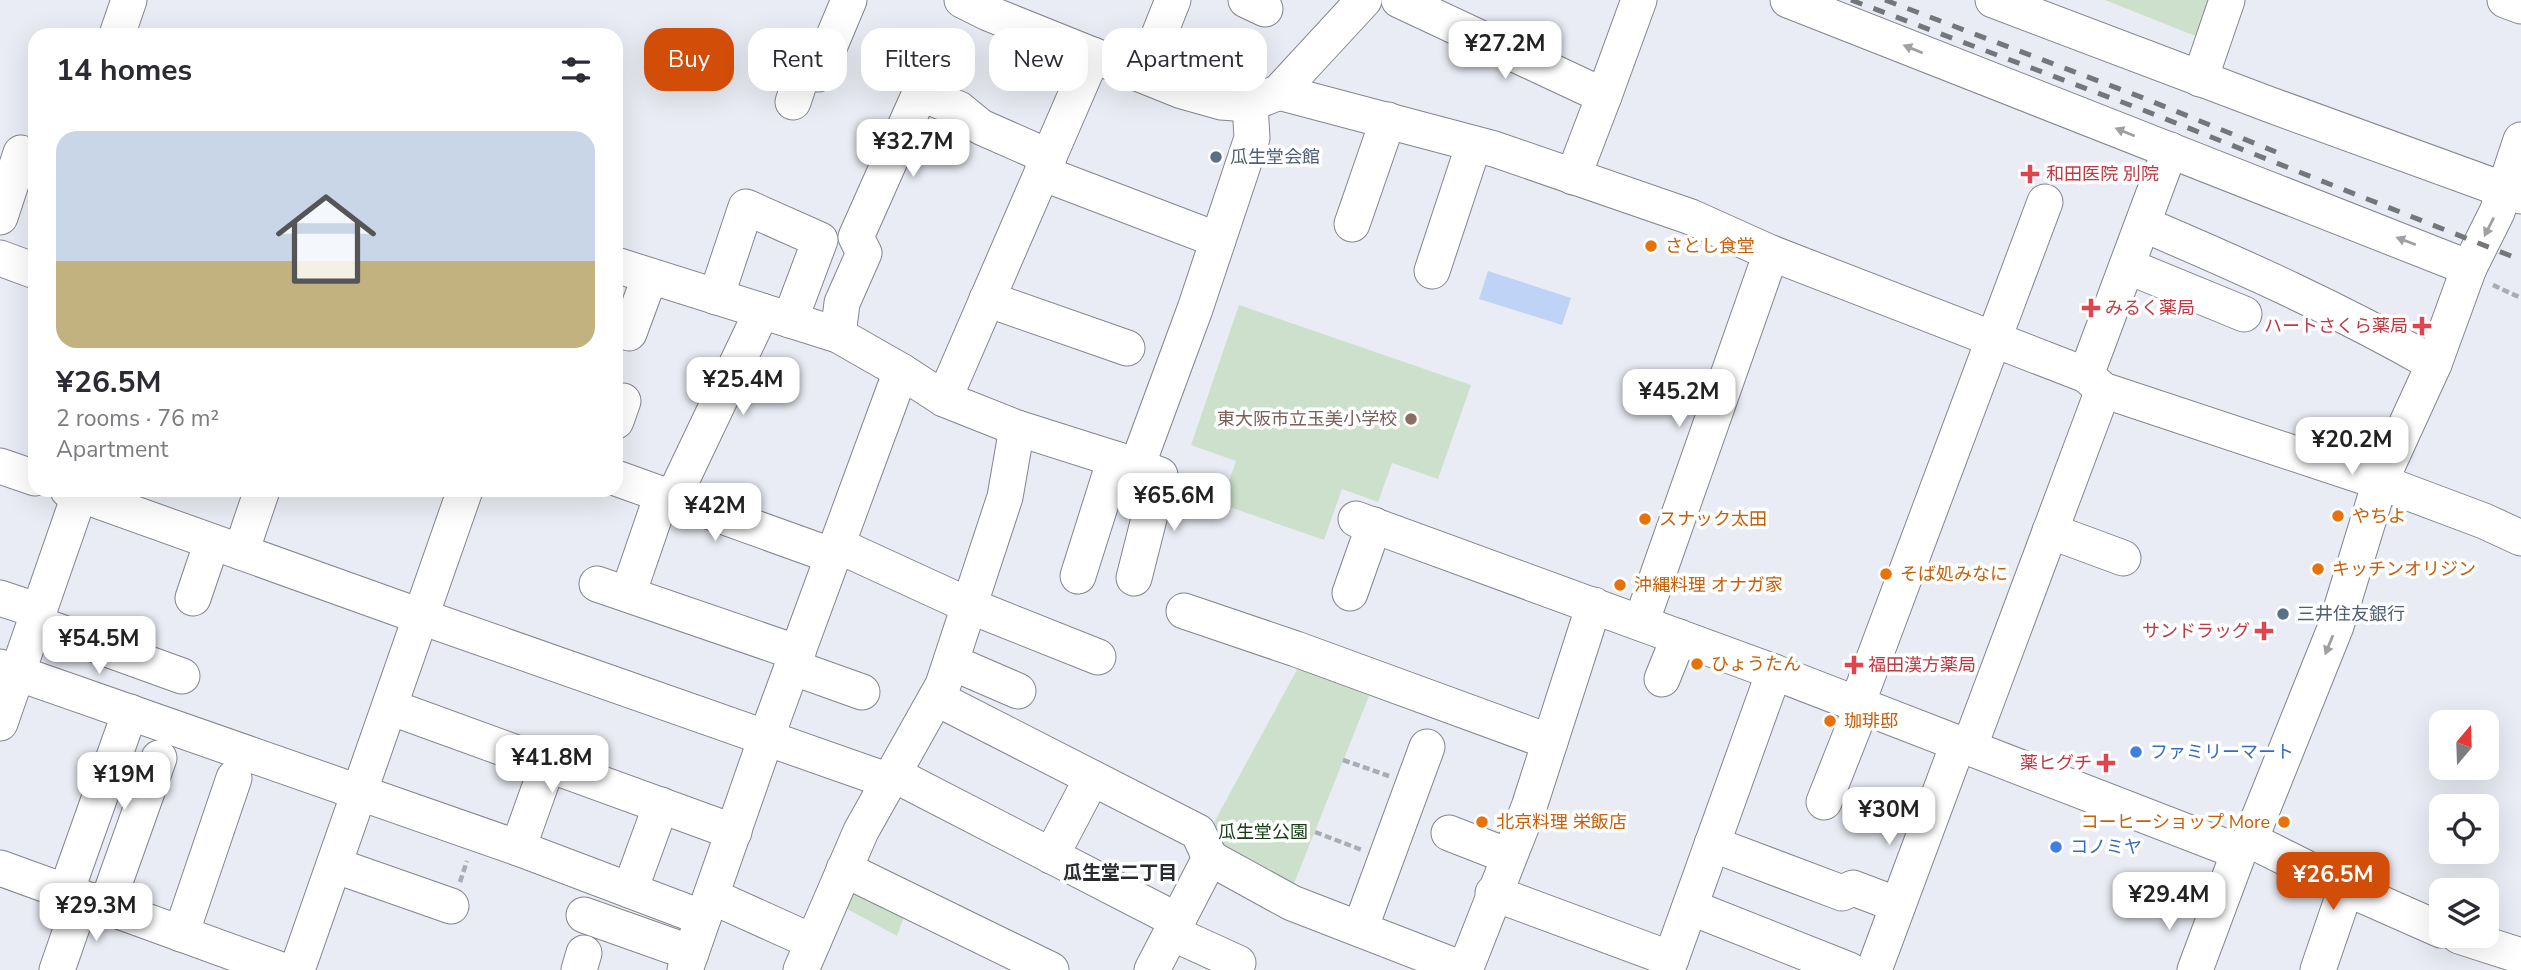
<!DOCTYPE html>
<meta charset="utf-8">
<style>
:root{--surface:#fff;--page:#f2f2f3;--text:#2b2b33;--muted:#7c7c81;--accent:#d24d07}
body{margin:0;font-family:"Nunito Sans","Noto Sans JP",sans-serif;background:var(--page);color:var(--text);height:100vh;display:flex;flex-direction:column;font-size:26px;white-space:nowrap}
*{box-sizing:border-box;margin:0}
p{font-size:23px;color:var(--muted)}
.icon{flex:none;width:38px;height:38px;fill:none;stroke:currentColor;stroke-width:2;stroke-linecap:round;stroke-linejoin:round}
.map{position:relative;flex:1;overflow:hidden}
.details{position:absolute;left:28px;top:28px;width:595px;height:469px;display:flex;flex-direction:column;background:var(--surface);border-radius:21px;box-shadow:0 7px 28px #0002}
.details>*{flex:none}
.hud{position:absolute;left:644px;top:28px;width:665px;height:63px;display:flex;gap:14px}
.needle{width:46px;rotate:19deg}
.fabs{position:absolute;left:2429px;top:710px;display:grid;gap:14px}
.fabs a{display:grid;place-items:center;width:70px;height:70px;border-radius:14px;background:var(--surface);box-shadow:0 7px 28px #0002;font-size:35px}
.price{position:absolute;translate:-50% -60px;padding:0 16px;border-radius:14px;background:#fff;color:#222;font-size:23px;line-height:46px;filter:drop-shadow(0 2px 4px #0008)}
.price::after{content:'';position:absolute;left:50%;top:42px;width:21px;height:16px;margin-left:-10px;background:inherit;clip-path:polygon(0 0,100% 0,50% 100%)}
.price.on{background:var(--accent);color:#fff}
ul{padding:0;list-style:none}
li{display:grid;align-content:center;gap:14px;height:371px;padding:0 28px}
li span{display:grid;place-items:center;height:217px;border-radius:21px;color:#555}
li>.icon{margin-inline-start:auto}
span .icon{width:126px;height:126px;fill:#fffc;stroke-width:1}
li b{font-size:30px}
h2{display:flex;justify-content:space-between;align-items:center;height:84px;padding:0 28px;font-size:30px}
.chip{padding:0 24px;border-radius:21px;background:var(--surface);box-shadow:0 7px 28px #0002;font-size:24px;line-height:63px}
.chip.on{background:var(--accent);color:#fff}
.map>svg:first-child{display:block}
.green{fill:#cde0cb}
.water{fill:#bfd3f6}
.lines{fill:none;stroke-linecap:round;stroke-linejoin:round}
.minor-casing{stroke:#83868d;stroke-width:37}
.path{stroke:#a9acb2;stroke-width:4.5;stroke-dasharray:7 3.5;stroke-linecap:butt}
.minor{stroke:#fff;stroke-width:35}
.rail{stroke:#73767b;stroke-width:5;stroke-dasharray:12 12;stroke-linecap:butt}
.oneway{fill:#9fa0a1}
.service-dot{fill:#5c6f8a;stroke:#fff;stroke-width:2.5}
.health-dot{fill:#e0444e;stroke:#fff;stroke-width:2.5}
.food-dot{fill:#e8710a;stroke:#fff;stroke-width:2.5}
.education-dot{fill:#8d6e63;stroke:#fff;stroke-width:2.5}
.shop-dot{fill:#3f7fe0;stroke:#fff;stroke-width:2.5}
.labels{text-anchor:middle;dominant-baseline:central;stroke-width:7;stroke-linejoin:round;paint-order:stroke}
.service-label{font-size:18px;fill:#4e5e75;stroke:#fff;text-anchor:start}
.health-label{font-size:18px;fill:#be3a42;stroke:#fff;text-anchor:start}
.food-label{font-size:18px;fill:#c56008;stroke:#fff;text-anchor:start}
.education-label{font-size:18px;fill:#785e54;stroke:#fff;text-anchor:end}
.shop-label{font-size:18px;fill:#366cbe;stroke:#fff;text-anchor:start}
.park-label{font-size:18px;fill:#123b11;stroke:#fff}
.neighbourhood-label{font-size:19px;font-weight:bold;fill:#292b2e;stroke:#fff}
</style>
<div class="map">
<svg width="2521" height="970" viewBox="0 0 2521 970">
<rect width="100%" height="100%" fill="#e9ecf4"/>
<!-- green -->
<g class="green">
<polygon points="2105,0 2221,0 2208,41"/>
<polygon points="1239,305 1471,385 1438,479 1392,463 1378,502 1342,489 1324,540 1221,504 1236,461 1191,445"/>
<polygon points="1299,666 1369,696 1287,901 1221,864 1211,828"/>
<polygon points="851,882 906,911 897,936 842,906"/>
</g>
<!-- water -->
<polygon class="water" points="1488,271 1571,298 1562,325 1479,299"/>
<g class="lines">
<defs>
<g id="minor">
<polyline points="962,0 988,13 1182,91 1221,102 1250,104 1279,92 1364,0"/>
<polyline points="1246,0 1265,9"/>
<polyline points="1399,0 1604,96 1573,177"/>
<polyline points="1788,0 2469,268"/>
<polyline points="1993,0 2268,104 2521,196"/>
<polyline points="2505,0 2521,6"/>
<polyline points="117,35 129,0"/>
<polyline points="1143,75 1173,0"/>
<polyline points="2200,79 2227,0"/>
<polyline points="1279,92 1494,149 1691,217 1771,253 2086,375 2103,390 2380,482 2484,521 2521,538"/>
<polyline points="1604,96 1639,0"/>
<polyline points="793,102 804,69 818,74 849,0"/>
<polyline points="1042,173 1218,240"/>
<polyline points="0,217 21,153"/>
<polyline points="1352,224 1388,120"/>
<path d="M2143,224C2242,266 2340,310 2434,364"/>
<polyline points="0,258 35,271"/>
<polyline points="616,265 838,335 901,371 944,399 1017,428 1137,466 1160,475 1134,578"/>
<polyline points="2127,266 2244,314"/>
<polyline points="1432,271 1474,144"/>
<polyline points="716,297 746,207 820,240 790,320"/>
<polyline points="987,299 1127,348"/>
<polyline points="629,333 650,276"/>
<polyline points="838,335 842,303 864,253 856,237 920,93 959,109 981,127 1049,157"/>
<polyline points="2086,375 2170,150"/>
<polyline points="944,399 1093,55"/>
<polyline points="616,421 623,401"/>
<polyline points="0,466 35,478"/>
<polyline points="1137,466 1195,309 1252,138 1250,104"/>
<polyline points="616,478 833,556"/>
<polyline points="68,490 422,617 889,781"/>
<polyline points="673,498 762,311"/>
<polyline points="1356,519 1774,672 2239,852"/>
<polyline points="2050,531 2123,558"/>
<polyline points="837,545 970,606 1098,657"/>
<polyline points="241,552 262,490"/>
<polyline points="1078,576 1115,459"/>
<polyline points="597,584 798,653"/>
<polyline points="1350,593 1374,525"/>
<polyline points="628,594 662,495"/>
<polyline points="0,598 39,611"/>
<polyline points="193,598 212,542"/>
<polyline points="1184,611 1296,649 1550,742"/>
<polyline points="35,623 182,676"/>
<polyline points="1641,623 1771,253"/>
<polyline points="951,662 1018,691"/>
<polyline points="0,667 518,848 548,764"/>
<polyline points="792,667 862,692"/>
<polyline points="1662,679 1679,637"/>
<polyline points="936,698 1198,832 1210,858 1152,970"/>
<polyline points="1857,704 2045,202"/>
<polyline points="390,707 734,832"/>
<polyline points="0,723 81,490"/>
<polyline points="1969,748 2103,390"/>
<polyline points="893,774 1178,921"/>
<polyline points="1824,802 1862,706"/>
<polyline points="1449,833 1508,856"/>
<polyline points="2250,840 2346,888 2441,930"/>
<polyline points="1712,844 1842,893 1853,888 1898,905"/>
<polyline points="518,848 703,918"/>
<polyline points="1051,856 1092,778"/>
<polyline points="1210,858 1292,903 1465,970"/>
<polyline points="334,865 451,906"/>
<polyline points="0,868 281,970"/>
<polyline points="844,869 1051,970"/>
<polyline points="630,890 661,805"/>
<polyline points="66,892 130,712"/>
<polyline points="1493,893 1671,959"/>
<polyline points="711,896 813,942"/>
<polyline points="106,907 159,758"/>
<polyline points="1690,907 1849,970"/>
<polyline points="584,915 691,953"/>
<polyline points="1360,929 1427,747"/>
<polyline points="1172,933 1238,963"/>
<polyline points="181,934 234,778"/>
<polyline points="2459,936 2521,956"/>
<polyline points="57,970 82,898"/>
<polyline points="297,970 465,490"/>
<polyline points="579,970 584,953"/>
<polyline points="685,970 766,738 901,371"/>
<polyline points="801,970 861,831 943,685 1005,497 1017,428"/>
<polyline points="1465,970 1529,807 1594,605"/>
<polyline points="1667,970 1774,672"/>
<polyline points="1874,970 1958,744"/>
<polyline points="2195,970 2239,852 2250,840 2336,626 2380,482 2434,364 2469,268 2497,212 2521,140"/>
<polyline points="2318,970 2346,888"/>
</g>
</defs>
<!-- minor casing -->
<use href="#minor" class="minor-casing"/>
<!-- path -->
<g class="path">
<polyline points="2493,285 2521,298"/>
<polyline points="1343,760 1389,776"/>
<polyline points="1315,832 1362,850"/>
<polyline points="460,882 467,861"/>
</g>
<!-- minor -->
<use href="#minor" class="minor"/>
<!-- rail -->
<g class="rail">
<polyline points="1851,0 2143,110 2521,260"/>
<polyline points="1885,0 2146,99 2276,152"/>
</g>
</g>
<!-- one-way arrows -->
<defs><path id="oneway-solid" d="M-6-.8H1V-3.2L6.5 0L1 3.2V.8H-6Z" transform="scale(1.75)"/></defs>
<g class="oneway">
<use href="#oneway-solid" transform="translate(1913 49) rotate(-158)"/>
<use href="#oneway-solid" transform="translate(2125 132) rotate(-158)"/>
<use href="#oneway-solid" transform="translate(2489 227) rotate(117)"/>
<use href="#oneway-solid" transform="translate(2406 241) rotate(-159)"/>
<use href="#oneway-solid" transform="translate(2329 645) rotate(112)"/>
</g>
<!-- markers -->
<g class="service-dot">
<circle cx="1216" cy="157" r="7"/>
<circle cx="2283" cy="614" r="7"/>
</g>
<g class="health-dot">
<path d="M2026.5 163.5h7v7h7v7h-7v7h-7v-7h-7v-7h7z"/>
<path d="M2087.5 297.5h7v7h7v7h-7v7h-7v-7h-7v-7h7z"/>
<path d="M2418.5 315.5h7v7h7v7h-7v7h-7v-7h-7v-7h7z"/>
<path d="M2260.5 620.5h7v7h7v7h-7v7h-7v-7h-7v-7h7z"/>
<path d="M1850.5 654.5h7v7h7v7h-7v7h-7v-7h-7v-7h7z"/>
<path d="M2102.5 752.5h7v7h7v7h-7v7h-7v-7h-7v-7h7z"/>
</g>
<g class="food-dot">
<circle cx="1651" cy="246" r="7"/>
<circle cx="2338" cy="516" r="7"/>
<circle cx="1645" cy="519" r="7"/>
<circle cx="2318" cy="569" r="7"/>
<circle cx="1886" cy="574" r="7"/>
<circle cx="1620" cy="585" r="7"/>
<circle cx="1697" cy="664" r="7"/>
<circle cx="1830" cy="721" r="7"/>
<circle cx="1482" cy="822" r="7"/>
<circle cx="2284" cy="822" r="7"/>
</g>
<circle class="education-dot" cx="1411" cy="419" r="7"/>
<g class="shop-dot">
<circle cx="2136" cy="752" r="7"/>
<circle cx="2056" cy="847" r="7"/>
</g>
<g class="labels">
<!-- service labels -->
<g class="service-label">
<text x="1230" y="157">瓜生堂会館</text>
<text x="2297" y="614">三井住友銀行</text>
</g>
<!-- health labels -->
<g class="health-label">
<text x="2046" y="174">和田医院 別院</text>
<text x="2105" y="308">みるく薬局</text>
<text x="2408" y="326" text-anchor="end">ハートさくら薬局</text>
<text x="2250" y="631" text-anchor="end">サンドラッグ</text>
<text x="1868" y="665">福田漢方薬局</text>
<text x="2092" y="763" text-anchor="end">薬ヒグチ</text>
</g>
<!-- food labels -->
<g class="food-label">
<text x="1665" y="246">さとし食堂</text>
<text x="2352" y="516">やちよ</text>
<text x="1659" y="519">スナック太田</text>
<text x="2332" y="569">キッチンオリジン</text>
<text x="1900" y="574">そば処みなに</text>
<text x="1634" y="585">沖縄料理 オナガ家</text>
<text x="1711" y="664">ひょうたん</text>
<text x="1844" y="721">珈琲邸</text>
<text x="1496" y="822">北京料理 栄飯店</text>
<text x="2270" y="822" text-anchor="end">コーヒーショップ More</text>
</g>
<!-- education labels -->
<g class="education-label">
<text x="1397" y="419">東大阪市立玉美小学校</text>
</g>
<!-- shop labels -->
<g class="shop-label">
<text x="2150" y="752">ファミリーマート</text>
<text x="2070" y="847">コノミヤ</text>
</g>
<!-- park labels -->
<g class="park-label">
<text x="1263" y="832">瓜生堂公園</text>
</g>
<!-- neighbourhood labels -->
<g class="neighbourhood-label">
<text x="1120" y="873">瓜生堂二丁目</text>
</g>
</g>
</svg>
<div class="fabs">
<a><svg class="needle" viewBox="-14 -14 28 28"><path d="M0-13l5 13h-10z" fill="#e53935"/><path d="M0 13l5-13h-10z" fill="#7c7c81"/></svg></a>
<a><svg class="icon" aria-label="locate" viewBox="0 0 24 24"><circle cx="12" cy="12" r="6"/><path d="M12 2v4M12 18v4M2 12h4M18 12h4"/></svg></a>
<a><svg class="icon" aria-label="layers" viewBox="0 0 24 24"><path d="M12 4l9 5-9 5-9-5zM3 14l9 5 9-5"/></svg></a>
</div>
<b class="price" style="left:1505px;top:81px">¥27.2M</b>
<b class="price" style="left:913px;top:179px">¥32.7M</b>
<b class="price" style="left:743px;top:417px">¥25.4M</b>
<b class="price" style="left:1679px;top:429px">¥45.2M</b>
<b class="price" style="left:2352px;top:477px">¥20.2M</b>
<b class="price" style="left:1174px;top:533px">¥65.6M</b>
<b class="price" style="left:715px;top:543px">¥42M</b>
<b class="price" style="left:99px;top:676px">¥54.5M</b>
<b class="price" style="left:552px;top:795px">¥41.8M</b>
<b class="price" style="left:124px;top:812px">¥19M</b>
<b class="price" style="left:1889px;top:847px">¥30M</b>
<b class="price on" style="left:2333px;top:912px">¥26.5M</b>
<b class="price" style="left:2169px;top:932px">¥29.4M</b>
<b class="price" style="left:96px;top:943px">¥29.3M</b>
<div class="hud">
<a class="chip on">Buy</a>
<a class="chip">Rent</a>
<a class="chip">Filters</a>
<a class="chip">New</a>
<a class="chip">Apartment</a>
</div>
<section class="details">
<h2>14 homes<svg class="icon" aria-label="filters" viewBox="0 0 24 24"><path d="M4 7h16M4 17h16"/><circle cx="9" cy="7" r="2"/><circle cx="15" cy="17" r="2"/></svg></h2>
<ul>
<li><span style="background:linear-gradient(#c9d6e8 60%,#c2b280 0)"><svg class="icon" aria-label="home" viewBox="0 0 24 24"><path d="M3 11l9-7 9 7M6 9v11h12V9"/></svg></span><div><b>¥26.5M</b><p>2 rooms · 76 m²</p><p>Apartment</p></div></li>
</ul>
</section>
</div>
